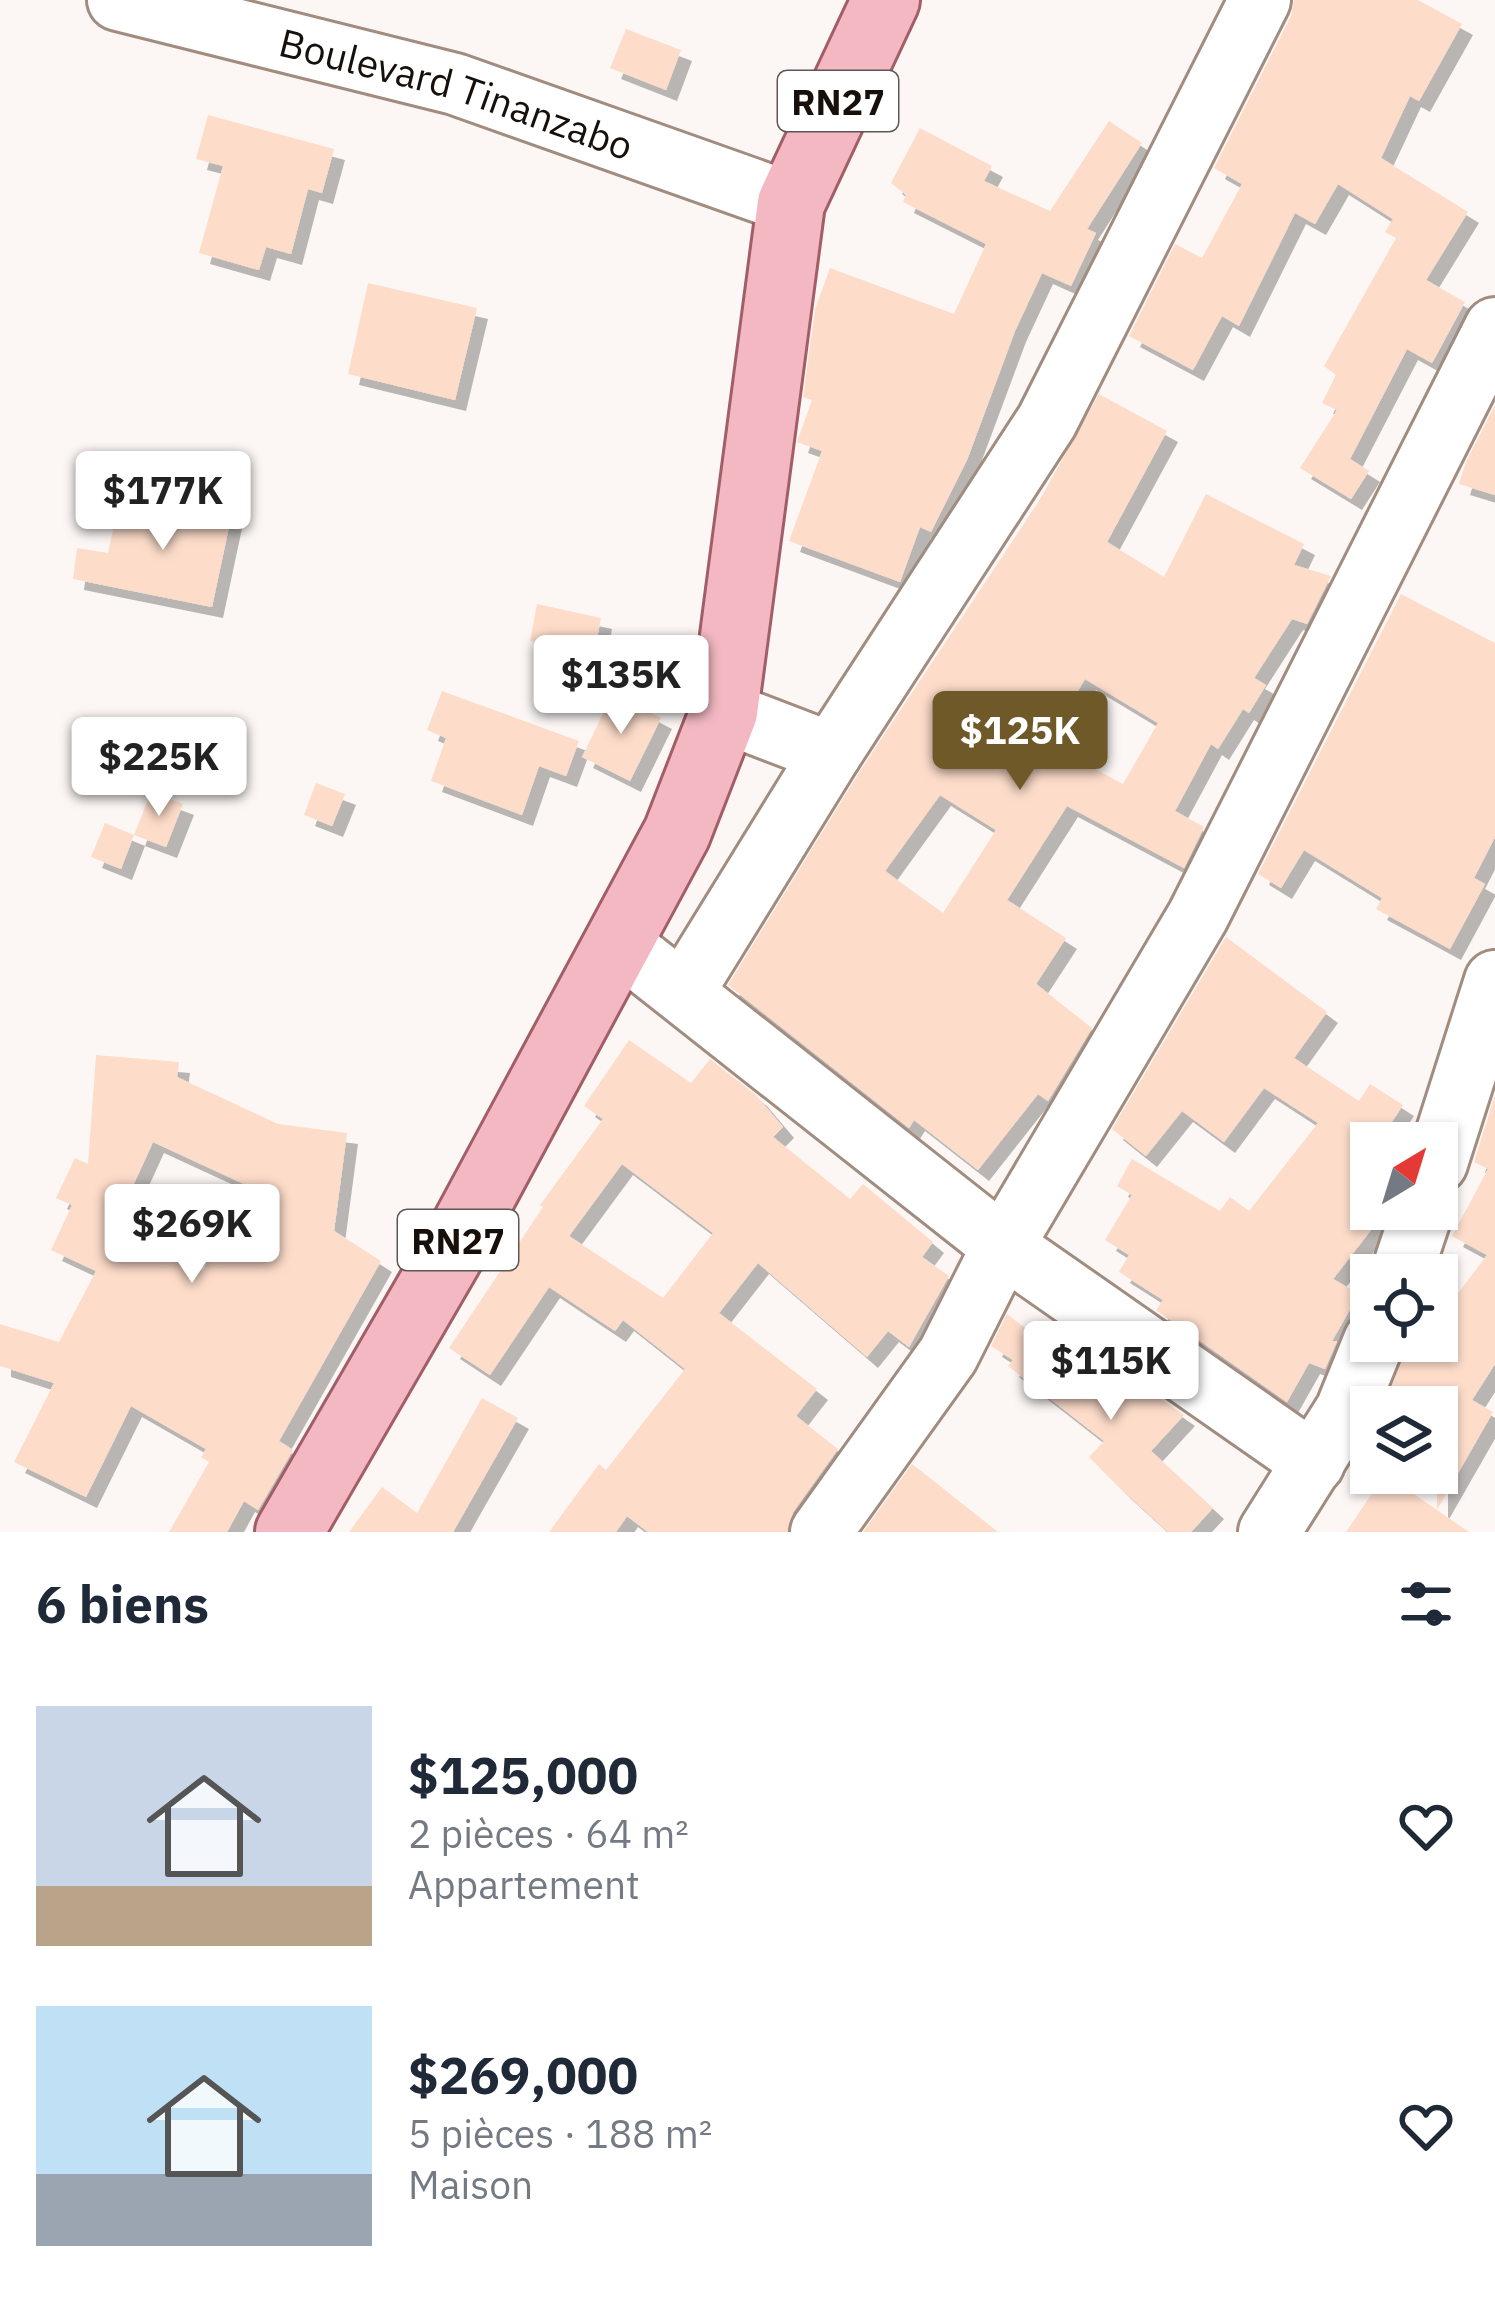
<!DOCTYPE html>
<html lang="fr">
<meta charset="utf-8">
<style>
:root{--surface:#fff;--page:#f6f6f7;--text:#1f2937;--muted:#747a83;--accent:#6f5929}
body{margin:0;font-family:"IBM Plex Sans",sans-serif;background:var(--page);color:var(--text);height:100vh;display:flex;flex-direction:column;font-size:45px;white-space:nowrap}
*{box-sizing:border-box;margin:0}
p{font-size:39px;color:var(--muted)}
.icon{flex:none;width:66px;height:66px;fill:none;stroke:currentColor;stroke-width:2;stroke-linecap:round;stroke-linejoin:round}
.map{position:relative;height:1532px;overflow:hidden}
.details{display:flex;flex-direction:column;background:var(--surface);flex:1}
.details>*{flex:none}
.needle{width:78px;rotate:38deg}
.fabs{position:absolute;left:1350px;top:1122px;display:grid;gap:24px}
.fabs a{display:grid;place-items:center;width:108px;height:108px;border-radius:0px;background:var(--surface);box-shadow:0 3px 9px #0004;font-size:60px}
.price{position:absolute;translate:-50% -102px;padding:0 27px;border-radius:12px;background:#fff;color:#222;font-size:39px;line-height:78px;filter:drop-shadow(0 3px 6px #0008)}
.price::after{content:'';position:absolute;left:50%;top:72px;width:36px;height:27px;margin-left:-18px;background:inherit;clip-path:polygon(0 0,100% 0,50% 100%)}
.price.selected{background:var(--accent);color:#fff}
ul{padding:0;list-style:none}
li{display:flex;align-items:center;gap:36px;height:300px;padding:0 36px}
li span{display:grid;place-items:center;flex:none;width:336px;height:240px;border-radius:0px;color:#555}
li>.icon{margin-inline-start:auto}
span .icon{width:144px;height:144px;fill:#fffc;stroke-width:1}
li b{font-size:51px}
h2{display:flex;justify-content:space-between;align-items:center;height:144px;padding:0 36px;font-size:51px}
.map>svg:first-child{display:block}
.building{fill:#fddcca;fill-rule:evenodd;filter:url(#shadow)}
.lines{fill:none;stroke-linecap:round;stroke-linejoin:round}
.minor-casing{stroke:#a18c80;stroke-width:66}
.major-casing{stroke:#a25e67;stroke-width:72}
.minor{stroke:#fff;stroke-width:60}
.major{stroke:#f4b8c2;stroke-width:66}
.labels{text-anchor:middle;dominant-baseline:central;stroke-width:10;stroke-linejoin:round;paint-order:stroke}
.shield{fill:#fff;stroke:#5c5754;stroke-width:3}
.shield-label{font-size:36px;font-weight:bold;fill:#160f0a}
.street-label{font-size:39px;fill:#160f0a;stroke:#fff}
</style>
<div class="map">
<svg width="1495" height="1532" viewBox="0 0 1495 1532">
<defs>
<filter id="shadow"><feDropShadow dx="11" dy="11" stdDeviation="0" flood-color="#0004"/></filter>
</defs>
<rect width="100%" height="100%" fill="#fcf7f4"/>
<!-- building -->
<g class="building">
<polygon points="1294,0 1418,0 1462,24 1419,101 1410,96 1381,158 1468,212 1426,280 1465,302 1432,363 1407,349 1350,459 1369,471 1351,499 1300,468 1337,410 1322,403 1336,375 1324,366 1396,238 1385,232 1393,219 1338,184 1315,224 1295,213 1239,326 1222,316 1193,370 1129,336 1175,244 1202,258 1242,184 1214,168 1291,16"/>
<polygon points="626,29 681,50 666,90 610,68"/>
<polygon points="208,115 334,149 322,193 308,189 291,254 266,247 259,270 199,253 223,166 196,159"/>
<polygon points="1109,121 1142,143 1087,229 1096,233 1071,286 1042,273 1015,331 967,460 931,532 920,527 900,582 789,541 822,451 797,442 812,400 803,397 815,309 830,268 954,314 986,244 903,202 906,195 891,183 920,128 992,166 984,181 1050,211"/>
<polygon points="368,283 477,308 455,400 348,374"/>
<path d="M1099,394L1167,431L1107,542L1164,577L1206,494L1304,544L1294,565L1331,576L1307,624L1292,619L1254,678L1266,685L1249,713L1243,709L1218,749L1211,744L1175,811L1204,827L1184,868L1067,806L1007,900L1066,938L1036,984L1092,1028L1048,1101L1038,1094L978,1170L914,1120L909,1128L728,985L860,771L1039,501ZM1085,679L1158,723L1123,784L1047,743ZM940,795L996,830L943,913L885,871Z"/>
<polygon points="1495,405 1495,495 1459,484 1466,462"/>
<polygon points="178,497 233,508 212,607 73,579 77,548 108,553 118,507 173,518"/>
<polygon points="1401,594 1495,643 1495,837 1474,878 1485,884 1450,949 1376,909 1382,898 1304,850 1281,888 1258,874"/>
<polygon points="537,604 601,618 594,654 530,641"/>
<polygon points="442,691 579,741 566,776 539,766 522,815 431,781 446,738 427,730"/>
<polygon points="613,693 661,718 630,781 582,757"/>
<polygon points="316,783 345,794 332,826 304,815"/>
<polygon points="151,792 183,804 166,847 134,835"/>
<polygon points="105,823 134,835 121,869 91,857"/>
<polygon points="1226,937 1327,1012 1294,1058 1359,1101 1370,1084 1403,1105 1378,1143 1371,1143 1371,1230 1333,1279 1359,1294 1332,1341 1337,1341 1325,1369 1309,1363 1287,1402 1156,1310 1163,1300 1119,1272 1129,1255 1105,1240 1132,1195 1117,1186 1132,1159 1220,1211 1230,1197 1249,1211 1318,1123 1264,1088 1224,1142 1182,1111 1146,1156 1112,1129"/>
<path d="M629,1040L691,1083L710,1059L756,1095L783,1127L773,1137L850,1199L863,1184L933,1242L922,1257L949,1276L909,1347L888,1331L867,1357L758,1263L719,1313L817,1389L796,1416L838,1449L793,1512L787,1532H648L627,1516L616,1532H549L599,1464L606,1470L685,1369L623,1320L615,1331L549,1287L490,1375L449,1348L543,1207L540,1205L603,1119L584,1106ZM622,1164L713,1233L663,1298L569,1236Z"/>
<path d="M96,1055L179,1062L177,1077L278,1124L347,1133L334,1231L381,1261L279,1441L293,1450L258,1510L244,1501L227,1532H169L209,1462L201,1457L206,1449L131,1406L86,1497L14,1462L54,1383L0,1366V1324L59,1342L96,1271L51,1250L72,1205L56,1198L75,1158L88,1164ZM153,1142L244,1184L203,1271L115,1225Z"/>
<polygon points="1495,1095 1495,1364 1472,1400 1493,1412 1437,1510 1469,1532 1346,1532 1385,1474 1437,1510 1437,1407 1392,1407 1386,1403 1408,1341 1437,1341 1437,1321 1487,1255 1452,1236 1488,1169 1474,1162"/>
<polygon points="1007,1314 1070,1363 1084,1345 1184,1415 1151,1451 1213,1508 1191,1532 1168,1532 1120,1488 1089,1457 1104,1441 1008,1366 1013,1360 991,1346"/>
<polygon points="482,1398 518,1418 453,1532 349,1532 382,1487 417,1513"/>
<polygon points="912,1464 935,1482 998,1532 863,1532"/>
</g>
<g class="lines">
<defs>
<g id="minor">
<path id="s1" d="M118,0L455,84L791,203"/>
<polyline points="724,712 831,753"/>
<polyline points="619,943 1003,1246 1314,1463"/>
<polyline points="684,991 831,753 1047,421 1260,0"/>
<polyline points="1437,1163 1495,981"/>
<polyline points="1401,1275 1423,1209"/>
<polyline points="821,1532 948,1355 1003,1246 1198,916 1495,328"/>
<polyline points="1269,1532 1346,1410 1374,1341"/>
</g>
<polyline id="major" points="289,1532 452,1251 677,833 724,712 791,203 886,0"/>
</defs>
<!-- minor casing -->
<use href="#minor" class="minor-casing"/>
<!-- major casing -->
<use href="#major" class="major-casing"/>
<!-- minor -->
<use href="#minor" class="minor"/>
<!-- major -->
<use href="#major" class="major"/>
</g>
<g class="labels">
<!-- shield labels -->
<g class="shield">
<rect x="778" y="71" width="120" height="60" rx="9"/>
<rect x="398" y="1210" width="120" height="60" rx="9"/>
</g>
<g class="shield-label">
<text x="838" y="101">RN27</text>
<text x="458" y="1240">RN27</text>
</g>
<!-- street labels -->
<g class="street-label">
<text stroke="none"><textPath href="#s1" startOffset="351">Boulevard Tinanzabo</textPath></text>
</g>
</g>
</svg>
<div class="fabs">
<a><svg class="needle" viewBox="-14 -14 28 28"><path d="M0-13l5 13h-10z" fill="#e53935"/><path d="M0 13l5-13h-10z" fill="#747a83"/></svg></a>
<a><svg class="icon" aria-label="locate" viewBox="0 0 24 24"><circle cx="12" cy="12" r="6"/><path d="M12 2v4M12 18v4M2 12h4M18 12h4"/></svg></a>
<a><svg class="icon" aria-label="layers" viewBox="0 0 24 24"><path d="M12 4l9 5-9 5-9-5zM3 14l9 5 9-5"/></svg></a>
</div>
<b class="price" style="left:163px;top:553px">$177K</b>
<b class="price" style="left:621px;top:737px">$135K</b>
<b class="price selected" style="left:1020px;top:793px">$125K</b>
<b class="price" style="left:159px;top:819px">$225K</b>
<b class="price" style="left:192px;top:1286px">$269K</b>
<b class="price" style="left:1111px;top:1423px">$115K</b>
</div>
<section class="details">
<h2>6 biens<svg class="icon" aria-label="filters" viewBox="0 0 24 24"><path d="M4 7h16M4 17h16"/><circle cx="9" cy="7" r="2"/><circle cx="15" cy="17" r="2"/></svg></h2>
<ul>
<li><span style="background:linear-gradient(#c9d6e8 75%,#b9a48a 0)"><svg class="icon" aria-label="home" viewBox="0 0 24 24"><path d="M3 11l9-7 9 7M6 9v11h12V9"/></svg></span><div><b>$125,000</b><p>2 pièces · 64 m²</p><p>Appartement</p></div><svg class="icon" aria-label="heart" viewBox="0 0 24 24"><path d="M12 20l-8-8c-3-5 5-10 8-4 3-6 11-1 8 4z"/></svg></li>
<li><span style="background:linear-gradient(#bfe0f5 70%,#9aa5b1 0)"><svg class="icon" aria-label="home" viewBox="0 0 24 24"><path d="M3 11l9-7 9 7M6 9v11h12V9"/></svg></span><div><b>$269,000</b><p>5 pièces · 188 m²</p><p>Maison</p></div><svg class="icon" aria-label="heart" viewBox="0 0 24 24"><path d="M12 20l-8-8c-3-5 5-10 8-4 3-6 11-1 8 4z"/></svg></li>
</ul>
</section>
